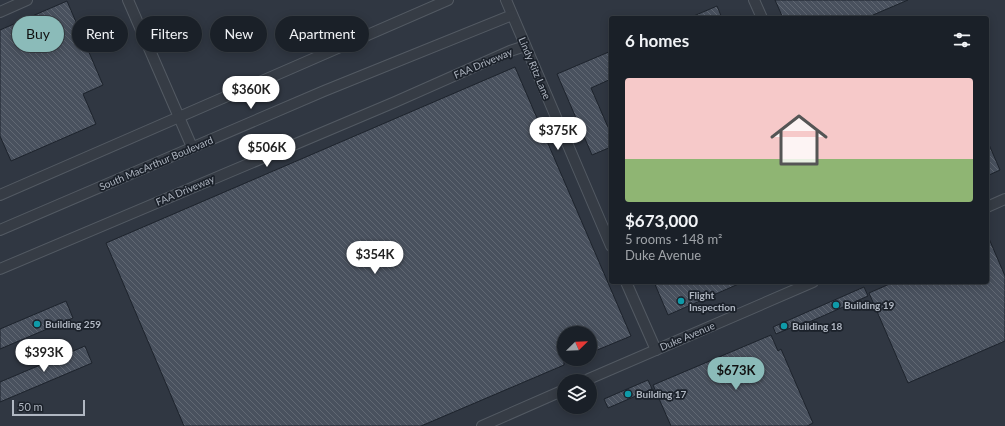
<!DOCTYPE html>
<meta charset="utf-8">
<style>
:root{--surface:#1a2028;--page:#232830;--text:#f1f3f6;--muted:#9fa3a8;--line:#383e45;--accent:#8bbbb9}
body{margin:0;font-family:Lato,sans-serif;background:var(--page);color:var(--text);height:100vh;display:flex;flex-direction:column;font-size:15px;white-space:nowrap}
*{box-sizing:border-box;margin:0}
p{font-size:13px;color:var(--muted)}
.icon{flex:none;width:22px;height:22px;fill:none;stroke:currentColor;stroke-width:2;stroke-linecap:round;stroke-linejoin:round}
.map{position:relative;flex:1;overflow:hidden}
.side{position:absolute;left:609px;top:16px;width:380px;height:268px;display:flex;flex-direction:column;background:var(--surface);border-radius:4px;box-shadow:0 2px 10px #0003,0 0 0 1px var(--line)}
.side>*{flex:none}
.top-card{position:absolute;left:12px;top:16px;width:380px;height:36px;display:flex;gap:8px}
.needle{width:26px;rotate:67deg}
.buttons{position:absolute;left:557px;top:326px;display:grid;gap:8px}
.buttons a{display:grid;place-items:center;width:40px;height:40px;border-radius:50%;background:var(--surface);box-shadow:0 2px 10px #0003,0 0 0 1px var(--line);font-size:20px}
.scale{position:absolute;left:12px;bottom:10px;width:73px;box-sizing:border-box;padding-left:4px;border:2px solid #b0b7c2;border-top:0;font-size:11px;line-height:14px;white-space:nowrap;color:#b0b7c2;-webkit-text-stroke:3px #1b212a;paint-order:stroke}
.price{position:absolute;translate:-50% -34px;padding:0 9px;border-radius:14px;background:#fff;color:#222;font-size:13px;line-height:26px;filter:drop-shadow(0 1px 2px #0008)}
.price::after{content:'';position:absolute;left:50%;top:24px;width:12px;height:9px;margin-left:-6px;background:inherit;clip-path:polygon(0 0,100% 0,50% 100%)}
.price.current{background:var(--accent);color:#111}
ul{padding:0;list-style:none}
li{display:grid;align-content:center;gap:8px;height:212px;padding:0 16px}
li+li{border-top:1px solid var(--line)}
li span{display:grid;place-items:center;height:124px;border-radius:4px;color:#555}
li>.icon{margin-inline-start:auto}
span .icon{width:72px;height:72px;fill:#fffc;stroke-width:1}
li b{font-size:17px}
h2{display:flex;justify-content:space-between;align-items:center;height:48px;padding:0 16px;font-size:17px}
.pill{padding:0 14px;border-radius:18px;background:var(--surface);box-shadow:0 2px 10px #0003,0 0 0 1px var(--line);font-size:14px;line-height:36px}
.pill.current{background:var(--accent);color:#111}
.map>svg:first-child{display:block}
.airport{fill:#303742;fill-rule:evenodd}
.building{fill:url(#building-back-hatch);stroke:#1d232c}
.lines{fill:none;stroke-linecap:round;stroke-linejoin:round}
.minor-casing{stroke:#535a63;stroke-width:12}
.minor{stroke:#363c45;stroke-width:10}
.culture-dot{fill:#0f9aa8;stroke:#1b212a;stroke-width:1.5}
.labels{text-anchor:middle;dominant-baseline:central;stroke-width:3.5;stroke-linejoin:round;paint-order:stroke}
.street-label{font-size:10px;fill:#b0b7c2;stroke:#1b212a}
.poi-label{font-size:10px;font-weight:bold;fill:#b0b7c2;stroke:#1b212a;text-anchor:start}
</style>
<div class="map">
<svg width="1005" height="426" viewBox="0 0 1005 426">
<defs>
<pattern id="building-back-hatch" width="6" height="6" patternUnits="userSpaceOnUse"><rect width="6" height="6" fill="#49515e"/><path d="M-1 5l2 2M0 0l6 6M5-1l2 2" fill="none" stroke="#616873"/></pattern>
</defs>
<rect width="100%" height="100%" fill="#232a35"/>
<!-- airport -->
<path class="airport" d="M0,0H1005V426H0ZM611,18H987V282H611ZM564,333H590V359H564ZM564,381H590V407H564Z"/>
<!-- building -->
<g class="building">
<polygon points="775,0 908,0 866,18 783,18"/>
<polygon points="67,1 103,85 83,94 96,124 11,161 0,136 0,30"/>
<polygon points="717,6 722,18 689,18"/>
<polygon points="611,51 611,79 591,88 611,134 611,147 592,155 557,74"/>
<polygon points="515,67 631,336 590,353 590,333 564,333 564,365 421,426 184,426 106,243"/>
<polygon points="987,140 1000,170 987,176"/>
<polygon points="987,234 1005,276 1005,341 908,383 869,293 894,282 987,282"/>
<polygon points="654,282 743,282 668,315"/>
<polygon points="864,287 868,296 807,323 807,321 776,334 773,327"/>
<polygon points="66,301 73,318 0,349 0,329"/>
<polygon points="771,335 778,351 781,349 813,423 807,426 671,426 653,385"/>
<polygon points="85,346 92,363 0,402 0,382"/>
<polygon points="648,380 652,389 608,408 604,399"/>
</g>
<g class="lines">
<defs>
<g id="minor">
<polyline points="128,0 192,147"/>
<polyline points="506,0 611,246"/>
<polyline points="754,0 762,18"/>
<polyline points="0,12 27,0"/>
<polyline points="0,195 448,0"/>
<polyline points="987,207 1005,199"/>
<polyline points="0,230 324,91 512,15"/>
<polyline points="0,269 395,102 510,51 525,46"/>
<polyline points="626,282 656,350"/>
<polyline points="584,381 813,282"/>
<polyline points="482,426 564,390"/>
</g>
</defs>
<!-- minor casing -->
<use href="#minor" class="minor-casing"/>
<!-- minor -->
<use href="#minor" class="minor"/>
</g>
<!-- markers -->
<g class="culture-dot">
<circle cx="681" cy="301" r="4"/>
<circle cx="836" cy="305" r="4"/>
<circle cx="37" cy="324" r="4"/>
<circle cx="784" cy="326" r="4"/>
<circle cx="628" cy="394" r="4"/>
</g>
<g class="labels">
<!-- street labels -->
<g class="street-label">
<text transform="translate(483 63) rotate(-23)">FAA Driveway</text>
<text transform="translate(535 68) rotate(67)">Lindy Ritz Lane</text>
<text transform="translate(156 163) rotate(-23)">South MacArthur Boulevard</text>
<text transform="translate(185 190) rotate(-23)">FAA Driveway</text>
<text transform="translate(687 336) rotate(-23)">Duke Avenue</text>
</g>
<!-- poi labels -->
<g class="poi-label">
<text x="689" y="295">Flight<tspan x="689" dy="12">Inspection</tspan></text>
<text x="844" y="305">Building 19</text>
<text x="45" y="324">Building 259</text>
<text x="792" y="326">Building 18</text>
<text x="636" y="394">Building 17</text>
</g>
</g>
</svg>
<div class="buttons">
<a><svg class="needle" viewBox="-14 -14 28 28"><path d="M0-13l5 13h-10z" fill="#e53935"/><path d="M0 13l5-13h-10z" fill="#9fa3a8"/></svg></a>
<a><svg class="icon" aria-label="layers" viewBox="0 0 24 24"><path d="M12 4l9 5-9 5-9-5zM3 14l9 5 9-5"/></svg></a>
</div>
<div class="scale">50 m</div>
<b class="price" style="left:251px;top:110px">$360K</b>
<b class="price" style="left:558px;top:151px">$375K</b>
<b class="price" style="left:267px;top:168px">$506K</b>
<b class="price" style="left:375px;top:275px">$354K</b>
<b class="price" style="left:44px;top:373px">$393K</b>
<b class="price current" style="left:736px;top:391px">$673K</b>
<div class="top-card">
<a class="pill current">Buy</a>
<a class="pill">Rent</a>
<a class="pill">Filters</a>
<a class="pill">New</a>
<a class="pill">Apartment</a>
</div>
<section class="side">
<h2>6 homes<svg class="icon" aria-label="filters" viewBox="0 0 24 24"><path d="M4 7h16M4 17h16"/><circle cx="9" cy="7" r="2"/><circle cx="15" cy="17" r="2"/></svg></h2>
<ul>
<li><span style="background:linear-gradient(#f6c9c9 65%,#8fb573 0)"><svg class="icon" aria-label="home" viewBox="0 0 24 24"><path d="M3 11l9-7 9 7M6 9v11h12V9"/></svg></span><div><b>$673,000</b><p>5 rooms · 148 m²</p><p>Duke Avenue</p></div></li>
</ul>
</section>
</div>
